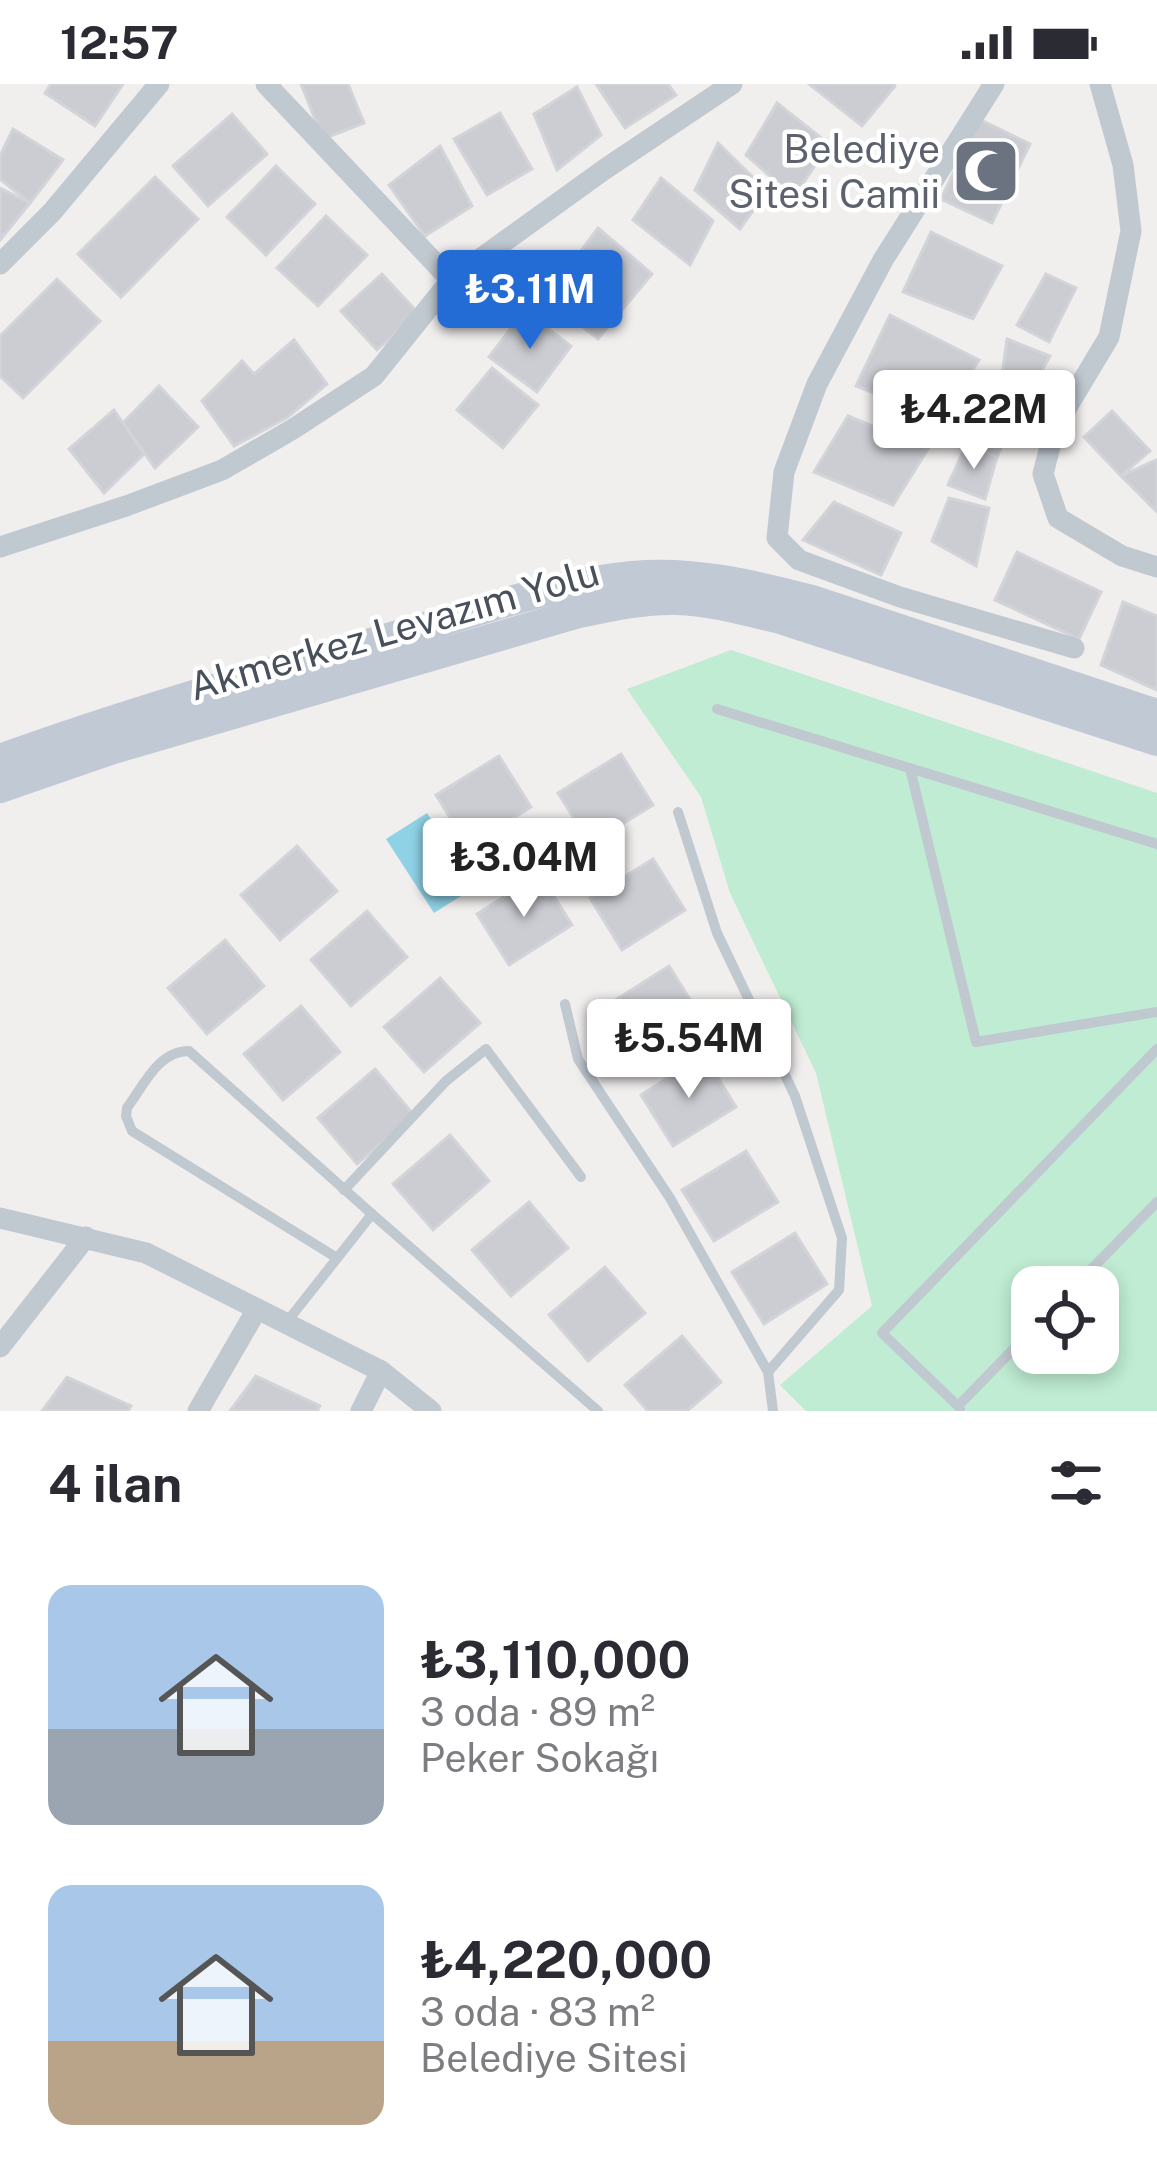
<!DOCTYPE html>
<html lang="tr">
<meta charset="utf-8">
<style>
:root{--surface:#fff;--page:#f7f7f7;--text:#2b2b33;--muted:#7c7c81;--accent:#246cd5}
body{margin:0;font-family:"Public Sans",sans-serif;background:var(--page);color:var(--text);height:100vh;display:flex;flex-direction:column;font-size:45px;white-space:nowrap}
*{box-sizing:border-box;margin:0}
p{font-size:39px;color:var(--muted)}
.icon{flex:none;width:66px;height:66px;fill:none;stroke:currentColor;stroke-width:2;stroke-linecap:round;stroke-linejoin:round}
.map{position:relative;height:1327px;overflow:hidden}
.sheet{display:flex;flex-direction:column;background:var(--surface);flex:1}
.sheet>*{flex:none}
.controls{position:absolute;left:1011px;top:1182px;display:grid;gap:24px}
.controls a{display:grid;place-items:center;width:108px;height:108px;border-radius:24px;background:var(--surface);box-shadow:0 6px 18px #0003;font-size:60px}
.price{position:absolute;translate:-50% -102px;padding:0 27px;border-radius:12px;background:#fff;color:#222;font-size:39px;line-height:78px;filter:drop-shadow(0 3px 6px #0008)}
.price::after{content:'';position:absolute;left:50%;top:72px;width:36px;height:27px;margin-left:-18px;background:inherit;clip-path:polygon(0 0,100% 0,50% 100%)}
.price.current{background:var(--accent);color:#fff}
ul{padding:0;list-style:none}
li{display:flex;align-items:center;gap:36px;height:300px;padding:0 48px}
li span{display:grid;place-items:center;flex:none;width:336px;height:240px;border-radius:24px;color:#555}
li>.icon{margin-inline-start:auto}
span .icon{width:144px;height:144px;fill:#fffc;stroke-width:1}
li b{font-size:51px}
h2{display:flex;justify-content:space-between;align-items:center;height:144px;padding:0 48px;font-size:51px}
.status{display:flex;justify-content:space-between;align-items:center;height:84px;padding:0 60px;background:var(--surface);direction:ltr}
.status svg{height:33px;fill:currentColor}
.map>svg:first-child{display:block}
.green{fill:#bfecd2;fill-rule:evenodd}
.water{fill:#8fd2e6}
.building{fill:#cccdd3;stroke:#d3d4d9;stroke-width:3}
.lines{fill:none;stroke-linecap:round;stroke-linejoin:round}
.lane{stroke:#c0c8d0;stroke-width:10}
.street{stroke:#c0c8d0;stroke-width:21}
.secondary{stroke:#c0c9d4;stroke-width:30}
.labels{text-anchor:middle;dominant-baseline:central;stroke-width:9;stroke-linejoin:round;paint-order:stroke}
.worship-label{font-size:39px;fill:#5b616d;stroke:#fff;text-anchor:end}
.street-label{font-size:39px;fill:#48515b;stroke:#fff}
</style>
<div class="status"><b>12:57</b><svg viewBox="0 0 49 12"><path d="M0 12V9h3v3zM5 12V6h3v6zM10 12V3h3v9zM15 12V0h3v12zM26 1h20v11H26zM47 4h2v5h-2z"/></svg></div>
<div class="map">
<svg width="1157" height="1327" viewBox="0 0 1157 1327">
<rect width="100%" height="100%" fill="#f1eeee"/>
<!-- green -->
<path class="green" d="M731,566L1157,709V1327H806L780,1301L872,1222L816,989L730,809L701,713L627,605ZM1032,1203H1098V1269H1032Z"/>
<!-- water -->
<polygon class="water" points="427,729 475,803 434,829 386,755"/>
<!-- building -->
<g class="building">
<polygon points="51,0 123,0 95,42 45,9"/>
<polygon points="301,0 348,0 364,39 323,55"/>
<polygon points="596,0 668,0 676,11 625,44"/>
<polygon points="809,0 894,0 895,2 862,42"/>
<polygon points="577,3 601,51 557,86 534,30"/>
<polygon points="777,19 829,60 794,113 746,71"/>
<polygon points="500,29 532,85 487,111 454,55"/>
<polygon points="232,30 267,70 208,122 173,82"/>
<polygon points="979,35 1030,60 992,139 941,115"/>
<polygon points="13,45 63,76 30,119 0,95 0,72"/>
<polygon points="718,59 767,107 740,145 695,106"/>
<polygon points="440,62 472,122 425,152 389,101"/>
<polygon points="276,82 315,120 266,171 227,133"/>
<polygon points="155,93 198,135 121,213 78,170"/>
<polygon points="661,94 713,137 690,181 633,136"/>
<polygon points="0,104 30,119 0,156"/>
<polygon points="326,132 367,171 318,222 277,184"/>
<polygon points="598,144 652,190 598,255 546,214"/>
<polygon points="931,148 1002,182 973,235 903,208"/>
<polygon points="382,190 418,229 377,266 341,227"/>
<polygon points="1046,190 1076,204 1049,258 1017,241"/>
<polygon points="57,195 100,237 23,314 0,292 0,252"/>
<polygon points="524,227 571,262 537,308 489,273"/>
<polygon points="890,231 979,276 941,336 856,302"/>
<polygon points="1007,255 1050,272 1029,310 1001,298"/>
<polygon points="294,256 327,300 288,333 234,362 202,317 242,277 254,290"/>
<polygon points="492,284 538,321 503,364 457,326"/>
<polygon points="159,302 198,343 155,384 123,339"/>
<polygon points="990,308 1019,323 997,373 957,354"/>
<polygon points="114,326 144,370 104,409 69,365"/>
<polygon points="1112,327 1150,367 1121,392 1084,353"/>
<polygon points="848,332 928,365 893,421 814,388"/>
<polygon points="967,359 997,373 985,415 948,401"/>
<polygon points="1156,376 1157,378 1157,428 1121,392"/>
<polygon points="949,414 989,424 976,482 932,457"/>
<polygon points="834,418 901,449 881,491 803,456"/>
<polygon points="1017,468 1101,508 1079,555 995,516"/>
<polygon points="1123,518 1157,532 1157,606 1101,581"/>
<polygon points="621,670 653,721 590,760 558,709"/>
<polygon points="499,672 531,723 468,763 436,711"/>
<polygon points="297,762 337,807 280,856 241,811"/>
<polygon points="653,775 685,826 622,866 590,814"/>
<polygon points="540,790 572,841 509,881 477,830"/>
<polygon points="367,827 407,873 351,922 311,876"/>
<polygon points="225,856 264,902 207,950 168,904"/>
<polygon points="669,882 701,933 638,973 606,922"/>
<polygon points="440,894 480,939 424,988 384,943"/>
<polygon points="301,922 340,968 283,1016 244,970"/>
<polygon points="704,971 736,1023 673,1062 641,1011"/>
<polygon points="375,985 414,1031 357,1080 318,1034"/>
<polygon points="450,1051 489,1097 433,1146 393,1100"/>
<polygon points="746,1067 778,1118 714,1157 682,1106"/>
<polygon points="529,1118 568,1164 511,1212 472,1166"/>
<polygon points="795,1149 827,1200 764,1240 732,1188"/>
<polygon points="605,1183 645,1229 588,1277 549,1231"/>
<polygon points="682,1252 721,1298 687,1327 648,1327 625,1301"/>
<polygon points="256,1292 320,1322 317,1327 230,1327"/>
<polygon points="67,1293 131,1322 128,1327 42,1327"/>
</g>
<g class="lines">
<!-- lane -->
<g class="lane">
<polyline points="717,625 1157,760"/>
<polyline points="910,684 976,958 1157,928"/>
<polyline points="678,728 717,849 795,1012 842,1154 839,1206 768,1288"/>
<polyline points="565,920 578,975 670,1114 768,1288 773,1327"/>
<polyline points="344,1106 446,997 486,965 581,1093"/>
<path d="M337,1174L132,1047L126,1032L127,1024C144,1001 158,967 189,967L372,1130"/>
<polyline points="1074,1203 1157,1118"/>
<polyline points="286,1239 372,1130 598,1327"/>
<polyline points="958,1322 882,1249 1157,965"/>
<polyline points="960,1325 958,1322 1032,1246"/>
</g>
<!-- street -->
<g class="street">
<polyline points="266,0 451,196"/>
<polyline points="994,0 883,176 817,300 784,388 777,454 799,476 900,513 1074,564"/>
<polyline points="1100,0 1123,81 1131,147 1109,253 1055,343 1043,390 1058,434 1122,472 1157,483"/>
<polyline points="0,180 52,128 159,0"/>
<polyline points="0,463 126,422 222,386 293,345 374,292 451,196 605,85 732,0"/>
<polyline points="0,1134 146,1169 381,1287 431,1327"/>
<polyline points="0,1263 86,1153"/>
<polyline points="198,1327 257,1225"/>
<polyline points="361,1327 381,1287"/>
</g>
<!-- secondary -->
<g class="secondary">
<path d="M0,675C132,627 267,589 402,550C477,528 554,499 632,492C693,486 754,501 812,516L1157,630"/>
<path d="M0,704L110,666L575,530C608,523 643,515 677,516C712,517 746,527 780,535L1157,657"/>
</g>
</g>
<!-- icons -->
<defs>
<symbol id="mosque-square" viewBox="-11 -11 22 22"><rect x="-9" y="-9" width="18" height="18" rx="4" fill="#6b7280" stroke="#fff"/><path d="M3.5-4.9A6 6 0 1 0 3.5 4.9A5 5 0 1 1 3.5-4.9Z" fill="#fff"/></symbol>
</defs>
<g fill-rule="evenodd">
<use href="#mosque-square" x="948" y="49" width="76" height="76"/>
</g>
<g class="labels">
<!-- worship labels -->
<g class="worship-label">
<text x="940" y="65">Belediye<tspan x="940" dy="45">Sitesi Camii</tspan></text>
</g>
<!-- street labels -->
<g class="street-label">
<text transform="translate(394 545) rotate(-16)">Akmerkez Levazım Yolu</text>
</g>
</g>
</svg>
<div class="controls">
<a><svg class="icon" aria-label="locate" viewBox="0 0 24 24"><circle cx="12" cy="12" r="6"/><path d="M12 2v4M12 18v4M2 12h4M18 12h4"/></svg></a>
</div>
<b class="price current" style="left:530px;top:268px">₺3.11M</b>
<b class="price" style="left:974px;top:388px">₺4.22M</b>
<b class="price" style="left:524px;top:836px">₺3.04M</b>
<b class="price" style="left:689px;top:1017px">₺5.54M</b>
</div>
<section class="sheet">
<h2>4 ilan<svg class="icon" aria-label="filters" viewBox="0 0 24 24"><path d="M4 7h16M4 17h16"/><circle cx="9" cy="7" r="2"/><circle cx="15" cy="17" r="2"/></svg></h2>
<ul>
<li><span style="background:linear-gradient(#a9c7e8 60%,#9aa5b1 0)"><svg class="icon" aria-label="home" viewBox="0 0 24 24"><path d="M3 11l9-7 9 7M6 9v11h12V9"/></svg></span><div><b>₺3,110,000</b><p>3 oda · 89 m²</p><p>Peker Sokağı</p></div></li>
<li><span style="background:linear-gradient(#a9c7e8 65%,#b9a48a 0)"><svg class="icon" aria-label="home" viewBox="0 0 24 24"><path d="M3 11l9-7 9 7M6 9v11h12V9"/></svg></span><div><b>₺4,220,000</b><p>3 oda · 83 m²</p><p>Belediye Sitesi</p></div></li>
</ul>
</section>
